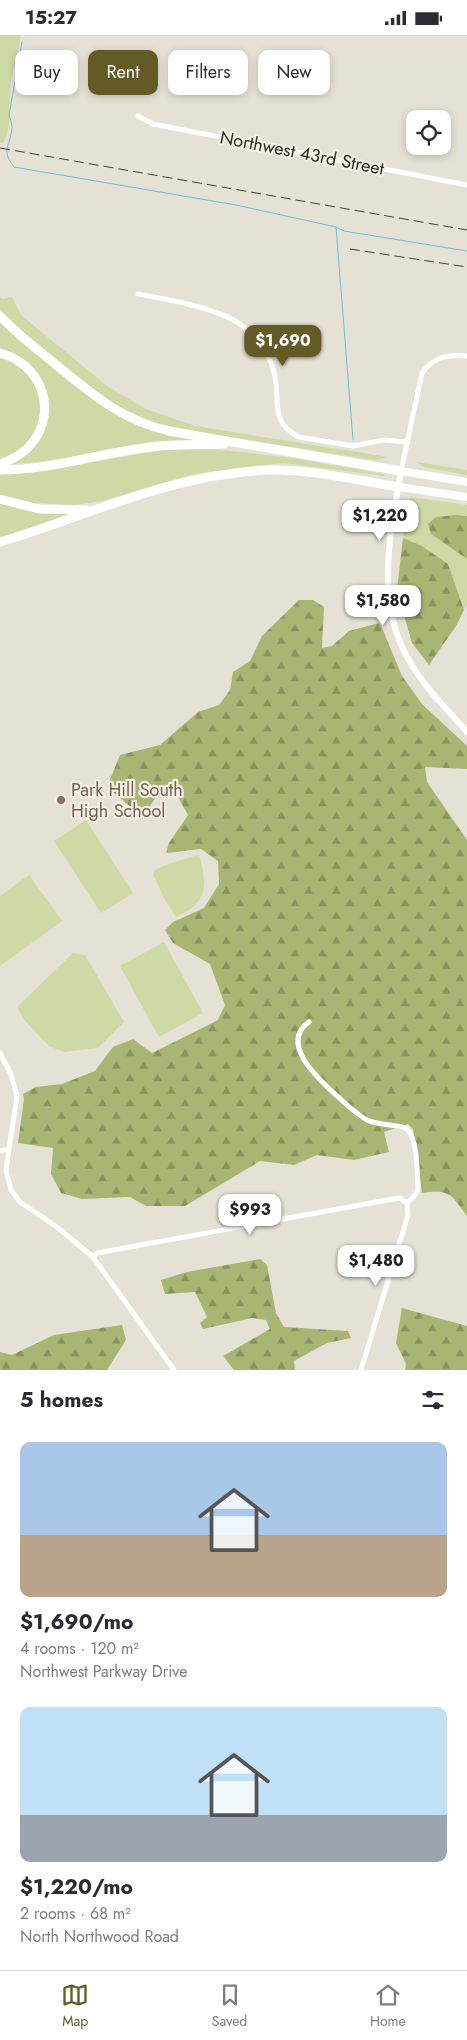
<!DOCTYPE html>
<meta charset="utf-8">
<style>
:root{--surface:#fff;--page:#f2f2f3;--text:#2b2b33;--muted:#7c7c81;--line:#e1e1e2;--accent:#645a26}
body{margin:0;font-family:Jost,sans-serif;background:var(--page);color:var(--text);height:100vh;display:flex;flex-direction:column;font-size:19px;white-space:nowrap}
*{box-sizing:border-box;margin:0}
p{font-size:16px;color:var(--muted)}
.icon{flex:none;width:28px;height:28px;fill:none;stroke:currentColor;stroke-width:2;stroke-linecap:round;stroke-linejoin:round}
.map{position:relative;height:1335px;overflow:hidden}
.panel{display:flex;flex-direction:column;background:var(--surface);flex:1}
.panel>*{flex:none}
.guide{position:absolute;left:15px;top:15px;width:438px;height:45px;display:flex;gap:10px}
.controls{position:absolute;left:406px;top:75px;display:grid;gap:10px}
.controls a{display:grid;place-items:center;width:45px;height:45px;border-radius:10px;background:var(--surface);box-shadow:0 2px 8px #0003;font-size:25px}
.price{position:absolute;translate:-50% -42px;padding:0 11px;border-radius:10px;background:#fff;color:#222;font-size:16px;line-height:32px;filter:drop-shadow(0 1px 2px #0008)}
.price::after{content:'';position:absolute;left:50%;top:30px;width:15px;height:11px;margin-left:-8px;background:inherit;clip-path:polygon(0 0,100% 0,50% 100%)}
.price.active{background:var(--accent);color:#fff}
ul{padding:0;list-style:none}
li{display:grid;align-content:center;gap:10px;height:265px;padding:0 20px}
li span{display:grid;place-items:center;height:155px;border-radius:10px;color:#555}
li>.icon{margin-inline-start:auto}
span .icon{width:90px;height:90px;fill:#fffc;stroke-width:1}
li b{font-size:21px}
h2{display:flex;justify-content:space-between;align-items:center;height:60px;padding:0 20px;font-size:21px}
.pill{padding:0 18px;border-radius:10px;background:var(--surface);box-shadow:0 2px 8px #0003;font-size:18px;line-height:45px}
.pill.active{background:var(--accent);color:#fff}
.status{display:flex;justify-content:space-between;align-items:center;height:35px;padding:0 25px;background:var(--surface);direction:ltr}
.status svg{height:14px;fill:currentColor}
.tabs{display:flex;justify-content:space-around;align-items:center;height:70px;border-top:1px solid var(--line);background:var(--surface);font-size:14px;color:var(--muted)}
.tabs a{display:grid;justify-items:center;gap:2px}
.tabs .active{color:var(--accent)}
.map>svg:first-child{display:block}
.grass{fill:#ced9a5}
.forest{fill:url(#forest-firs)}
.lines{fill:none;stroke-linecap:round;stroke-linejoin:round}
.stream{stroke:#6bbfda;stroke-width:1}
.minor{stroke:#fff;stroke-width:5}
.tertiary{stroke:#fff;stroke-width:6}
.primary{stroke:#fff;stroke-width:8}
.motorway{stroke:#fff;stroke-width:9}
.rail{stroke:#42413b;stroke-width:1;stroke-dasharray:10 5;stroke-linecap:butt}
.education-dot{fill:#8d6e63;stroke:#f2eee2;stroke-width:2}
.labels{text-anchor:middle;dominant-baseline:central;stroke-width:4.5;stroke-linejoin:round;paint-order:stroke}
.street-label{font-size:18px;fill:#2b2a25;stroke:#f2eee2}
.education-label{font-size:18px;fill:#785e54;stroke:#f2eee2;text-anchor:start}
</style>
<div class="status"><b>15:27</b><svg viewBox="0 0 49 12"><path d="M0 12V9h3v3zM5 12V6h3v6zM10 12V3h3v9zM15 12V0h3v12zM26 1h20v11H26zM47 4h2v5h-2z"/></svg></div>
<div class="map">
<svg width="467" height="1335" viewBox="0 0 467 1335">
<defs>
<pattern id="forest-firs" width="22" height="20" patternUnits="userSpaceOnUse" patternTransform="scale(1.25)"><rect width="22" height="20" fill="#a9b573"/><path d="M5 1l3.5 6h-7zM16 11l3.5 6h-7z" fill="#8a935e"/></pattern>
</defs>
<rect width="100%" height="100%" fill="#e5e1d5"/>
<!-- grass -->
<g class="grass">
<path d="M0,0H21C19,16 14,31 11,47C7,68 14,90 3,108L0,107Z"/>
<polygon points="0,262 2,264 12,262 21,280 107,351 146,374 195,391 388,422 375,425 200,398 155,388 129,378 106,364 26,300 0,274"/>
<path d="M0,285L114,378L127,385L195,403V405C132,409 72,426 10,429C16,426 24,422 30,417C54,395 56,353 31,330C22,321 11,317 0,313Z"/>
<path d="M0,321C40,334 58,387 21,415C15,420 7,422 0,425Z"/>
<polygon points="211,414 285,422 384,439 385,441 284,428 236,433 193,439 102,466 75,470 31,468 0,460 0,439 46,435 163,415"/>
<polygon points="416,427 467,435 467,440 424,432"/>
<polygon points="410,462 467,470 467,481 456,480 431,499 467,524 467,570 464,575 448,529 422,511 403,503"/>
<polygon points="0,467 73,478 0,504"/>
<polygon points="86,785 133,858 101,878 54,806"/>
<path d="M199,820C208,850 208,868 176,882L164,863L153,839L155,835C169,828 183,824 199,820Z"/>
<polygon points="29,840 62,886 0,931 0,861"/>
<polygon points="164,907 203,978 159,1002 120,931"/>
<polygon points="73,918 85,920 124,987 98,1013 64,1017 49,1011 25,986 17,972"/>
</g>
<!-- forest -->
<g class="forest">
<polygon points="456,480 467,481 467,524 431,499 428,489 436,482"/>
<polygon points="403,503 422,511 448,529 464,575 456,591 429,630 412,608 397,555"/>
<path d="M299,565H313L324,572L322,613L332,611L349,596L379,588L382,593L402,641L422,669L467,711V734L425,732L427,747L467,805V1181C451,1160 451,1154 422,1158L413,1094L408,1089L384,1097L389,1117L354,1125L317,1120L294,1130L260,1126L185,1171H146L130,1162L82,1164L61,1158L51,1139L53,1113L18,1108L24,1064L23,1059L36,1052L62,1049L95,1036L113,1012L133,1004L152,1018L218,985L225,970L210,929L173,908L165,895L173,887L204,873L219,849L218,826L201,814L166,818L169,808L188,780L174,755L159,757L147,776L132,773L107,752L120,720L160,710L198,677L219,670L230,655L233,637L250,626L262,601Z"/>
<polygon points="260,1224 267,1230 276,1278 284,1292 348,1296 351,1303 327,1308 294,1326 295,1335 234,1335 223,1321 270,1294 266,1285 252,1283 203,1294 200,1288 207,1282 195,1257 165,1259 161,1245 187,1237"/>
<polygon points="402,1273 467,1291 467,1335 405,1335 406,1329 396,1308"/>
<polygon points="122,1290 126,1305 107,1335 0,1335 0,1317 12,1320 54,1300"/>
</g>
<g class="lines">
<!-- stream -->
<g class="stream">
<path d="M22,7L9,80C10,84 12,88 12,92C11,111 0,114 14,132L236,170L336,192L344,196L467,216"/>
<polyline points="336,192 353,405"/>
</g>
<!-- minor -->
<g class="minor">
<polyline points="138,81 153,89 467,150"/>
<path d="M138,259C166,264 217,273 240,289C258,301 271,321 275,342C280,368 270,387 299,402L353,411L384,405L408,407"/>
<path d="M401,436L422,338C433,322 448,319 467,321"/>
<path d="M309,987C278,1009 320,1045 337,1061C346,1069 356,1079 367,1085C378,1091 402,1089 407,1094C418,1105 417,1138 418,1153L416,1159L407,1168"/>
<polyline points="0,1018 11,1039 17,1061 6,1135 11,1155 20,1167 57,1192 93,1222 174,1335"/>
<polyline points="0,1116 9,1114"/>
<polyline points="93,1222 97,1218 393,1164 400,1163 407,1168"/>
<polyline points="361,1335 408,1180 407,1168"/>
</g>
<!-- tertiary -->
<path class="tertiary" d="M401,436C391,496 376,559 404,616C419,647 445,672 467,697"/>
<!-- primary -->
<g class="primary">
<polyline points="401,436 467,447"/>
<polyline points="399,452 467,462"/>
</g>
<!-- motorway -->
<g class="motorway">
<path d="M0,281C17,299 36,313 55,329C92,359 121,385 169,396L401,436"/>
<path d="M0,318C40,328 59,375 32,408C25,418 11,425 0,429"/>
<path d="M0,435C54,435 105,416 159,411C180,409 202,410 224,409"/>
<polyline points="0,464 39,474 86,475"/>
<path d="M0,507C89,480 173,439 267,435C311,434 355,445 399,452"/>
</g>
<!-- rail -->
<g class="rail">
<polyline points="0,113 467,195"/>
<polyline points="350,214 467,232"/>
</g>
</g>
<!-- markers -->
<circle class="education-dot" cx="61" cy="765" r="5"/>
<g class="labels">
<!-- street labels -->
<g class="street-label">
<text transform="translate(302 118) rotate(11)">Northwest 43rd Street</text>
</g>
<!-- education labels -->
<g class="education-label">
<text x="71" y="755">Park Hill South<tspan x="71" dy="21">High School</tspan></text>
</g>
</g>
</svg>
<div class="controls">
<a><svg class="icon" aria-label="locate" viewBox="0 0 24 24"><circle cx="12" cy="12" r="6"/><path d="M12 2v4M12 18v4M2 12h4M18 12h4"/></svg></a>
</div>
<b class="price active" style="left:283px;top:332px">$1,690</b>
<b class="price" style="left:380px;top:507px">$1,220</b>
<b class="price" style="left:383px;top:592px">$1,580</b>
<b class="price" style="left:250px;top:1201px">$993</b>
<b class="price" style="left:376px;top:1252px">$1,480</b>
<div class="guide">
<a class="pill">Buy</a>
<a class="pill active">Rent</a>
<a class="pill">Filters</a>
<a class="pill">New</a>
</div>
</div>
<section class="panel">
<h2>5 homes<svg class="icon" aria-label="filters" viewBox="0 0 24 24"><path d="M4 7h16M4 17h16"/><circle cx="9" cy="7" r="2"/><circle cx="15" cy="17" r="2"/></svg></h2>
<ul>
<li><span style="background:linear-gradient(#a9c7e8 60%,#b9a48a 0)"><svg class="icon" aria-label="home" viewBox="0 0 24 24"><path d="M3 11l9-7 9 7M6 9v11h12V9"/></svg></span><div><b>$1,690/mo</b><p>4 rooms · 120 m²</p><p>Northwest Parkway Drive</p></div></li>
<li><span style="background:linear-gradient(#bfe0f5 70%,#9aa5b1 0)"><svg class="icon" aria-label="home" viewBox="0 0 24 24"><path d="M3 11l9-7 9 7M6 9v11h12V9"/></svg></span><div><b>$1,220/mo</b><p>2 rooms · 68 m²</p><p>North Northwood Road</p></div></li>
</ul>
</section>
<nav class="tabs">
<a class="active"><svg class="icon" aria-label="map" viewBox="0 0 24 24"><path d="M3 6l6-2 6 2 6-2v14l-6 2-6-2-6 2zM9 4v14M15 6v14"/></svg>Map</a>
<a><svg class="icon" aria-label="saved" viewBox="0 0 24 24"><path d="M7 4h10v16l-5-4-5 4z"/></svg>Saved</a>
<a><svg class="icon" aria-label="home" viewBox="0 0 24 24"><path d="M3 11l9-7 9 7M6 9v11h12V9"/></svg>Home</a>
</nav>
